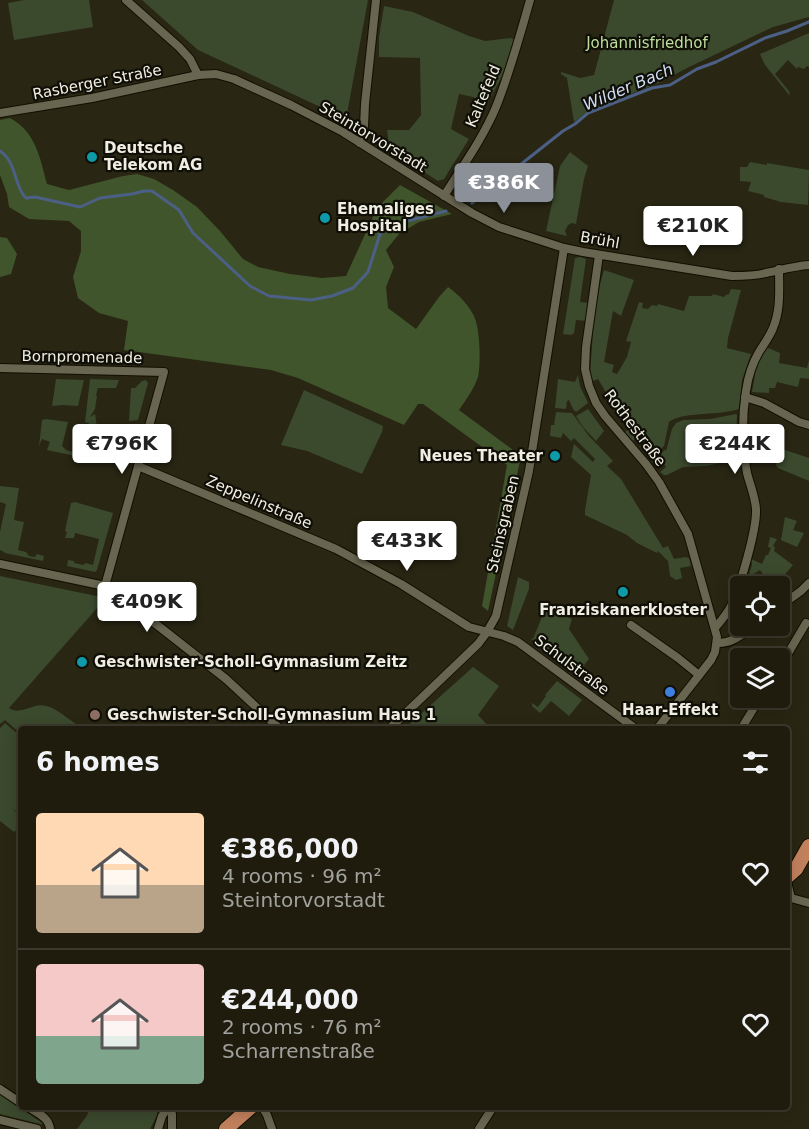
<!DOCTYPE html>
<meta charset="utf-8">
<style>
:root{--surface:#1f1c0e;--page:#2c291c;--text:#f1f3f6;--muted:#a1a19e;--line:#3c3a2e;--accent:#8c9099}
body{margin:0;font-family:"DejaVu Sans",sans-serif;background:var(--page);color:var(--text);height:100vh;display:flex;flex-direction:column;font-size:22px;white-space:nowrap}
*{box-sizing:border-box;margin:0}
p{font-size:20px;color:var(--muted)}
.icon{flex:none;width:33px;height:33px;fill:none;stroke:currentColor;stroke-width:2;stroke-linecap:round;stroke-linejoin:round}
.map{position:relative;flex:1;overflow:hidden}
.details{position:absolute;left:18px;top:726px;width:772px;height:384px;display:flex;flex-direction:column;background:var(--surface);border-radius:6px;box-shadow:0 3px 15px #0003,0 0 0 2px var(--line)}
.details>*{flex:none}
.fabs{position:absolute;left:730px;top:576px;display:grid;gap:12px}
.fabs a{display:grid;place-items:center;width:60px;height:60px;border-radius:6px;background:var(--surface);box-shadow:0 3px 15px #0003,0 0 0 2px var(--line);font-size:30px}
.price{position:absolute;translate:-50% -51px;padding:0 14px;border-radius:6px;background:#fff;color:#222;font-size:20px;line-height:39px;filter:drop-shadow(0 2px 3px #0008)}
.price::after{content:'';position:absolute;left:50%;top:36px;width:18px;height:14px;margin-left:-9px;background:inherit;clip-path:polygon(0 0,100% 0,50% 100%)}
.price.selected{background:var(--accent);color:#fff}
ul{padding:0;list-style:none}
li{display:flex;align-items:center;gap:18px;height:150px;padding:0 18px}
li+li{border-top:2px solid var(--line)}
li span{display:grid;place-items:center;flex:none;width:168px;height:120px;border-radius:6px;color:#555}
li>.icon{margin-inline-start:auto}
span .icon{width:72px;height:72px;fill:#fffc;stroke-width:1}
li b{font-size:26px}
h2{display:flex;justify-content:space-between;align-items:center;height:72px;padding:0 18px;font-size:26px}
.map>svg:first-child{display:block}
.green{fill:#3b492d}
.forest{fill:#41552c}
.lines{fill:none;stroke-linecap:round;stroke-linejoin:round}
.stream{stroke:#4c6086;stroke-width:3}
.street-casing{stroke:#120f01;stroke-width:10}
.primary-casing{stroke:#120f01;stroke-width:16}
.street{stroke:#686550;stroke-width:8}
.primary{stroke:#c2815d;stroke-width:14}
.culture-dot{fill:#0f9aa8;stroke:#100f07;stroke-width:2}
.shop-dot{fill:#3f7fe0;stroke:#100f07;stroke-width:2}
.education-dot{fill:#8d6e63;stroke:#100f07;stroke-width:2}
.labels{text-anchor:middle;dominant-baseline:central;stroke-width:4.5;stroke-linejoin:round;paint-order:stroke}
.park-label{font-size:15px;fill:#bddf9b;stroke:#100f07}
.street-label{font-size:15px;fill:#f0eee2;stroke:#100f07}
.poi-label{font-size:15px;font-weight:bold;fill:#f0eee2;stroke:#100f07;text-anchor:start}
.water-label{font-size:16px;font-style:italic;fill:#cedcf6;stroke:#100f07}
</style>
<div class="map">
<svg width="809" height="1129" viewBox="0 0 809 1129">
<rect width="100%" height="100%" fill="#292613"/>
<!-- green -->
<g class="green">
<polygon points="24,0 89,0 93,27 14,40 8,3"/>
<polygon points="142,0 368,0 346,119 198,50"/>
<polygon points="614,0 809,0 809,17 773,27 687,68 661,82 588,111 574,122 567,78 561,74 561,72 580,78 594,75"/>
<path d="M384,6L413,12L469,36L485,41L511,38L515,40L506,69L487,104L473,97L459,94L451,129L469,139L444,179L438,181L397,155C387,148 389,141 387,130H409L421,115L420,58L379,57V37Z"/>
<polygon points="809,33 809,67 807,66 804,69 798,67 797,69 788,60 775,74 789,91 790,96 765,65 760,54"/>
<polygon points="570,152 588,166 584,179 576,224 572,223 568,225 565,231 567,236 546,231 560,166"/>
<polygon points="750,162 767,165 767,163 809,170 808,205 781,202 764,197 764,195 748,191 751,182 740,181 740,167 747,167"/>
<polygon points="580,257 586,259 580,302 590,303 587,321 576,320 574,333 571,335 563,334 575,258"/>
<path d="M604,270L634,280L621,316L613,311L604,362L614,365L612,372L617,374L627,357L631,342L626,341L639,302L643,303L642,308L648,309L652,305L657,306L658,304L684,311L689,296H712L713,294L724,297L726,295L729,294L731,289L741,290L728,338L727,348L751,354L742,380L739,409C719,416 684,411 669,422L664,446L653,456L638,437L631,442L624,433L631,427L614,406L598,379L591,382L590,374C593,339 593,304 604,270Z"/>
<polygon points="766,347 780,353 779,363 807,368 809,360 809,379 800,378 798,387 777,382 775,388 769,388 769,393 752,392 757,363"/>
<polygon points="578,375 580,386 588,403 576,412 573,409 569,400 567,401 566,409 555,408 558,379 575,382"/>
<polygon points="56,379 84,380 78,406 62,405 52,406"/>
<polygon points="90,379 119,380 116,388 98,388 96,395 97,396 95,409 90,417 95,414 97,427 85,422"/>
<polygon points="146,380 148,383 138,420 129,421 131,388 135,388 142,381"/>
<polygon points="304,390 383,426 382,432 362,474 307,451 281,445"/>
<polygon points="588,409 604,431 596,441 583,427 576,416"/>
<polygon points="556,412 572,413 589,436 613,461 607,466 621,479 663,548 668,546 674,559 685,557 689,558 691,566 680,568 682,578 676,580 670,576 668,561 658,551 657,553 637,543 627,535 585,515 585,510 591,475 571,457 574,444 593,462 595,459 574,438 571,441 563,433 561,438 550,436 551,425 554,425"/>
<polygon points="736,414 737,415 736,435 737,459 707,466 683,467 667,475 664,475 660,472 666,467 661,460 654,464 651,460 665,450 666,451 672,429 676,423 683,420 710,419"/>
<polygon points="46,419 68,422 62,446 66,450 79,454 80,457 47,450 50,442 42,439 39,446 42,420"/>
<polygon points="776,447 809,458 809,481 778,468 776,465"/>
<polygon points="0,486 19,488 14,520 24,522 18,550 26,552 29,556 35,557 37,554 44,556 43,561 5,553 4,552 0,550 0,532 6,504 0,502"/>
<polygon points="75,502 113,513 97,570 95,572 67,566 68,560 74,561 74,563 84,565 85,563 93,565 99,539 75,533 74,538 65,538 67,532 65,531 71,503"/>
<polygon points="785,517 797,521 793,530 804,533 797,547 781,540"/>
<polygon points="770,537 777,539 773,546 775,547 774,551 793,565 781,579 793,590 780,599 780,586 771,586 760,570 752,575 749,574 752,565 751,559 762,564 766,555 768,555 771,548 768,547"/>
<path d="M0,576L106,598L9,708C22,716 33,702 46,706C56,708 67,718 76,724L68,729H21V734L5,720L0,724Z"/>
<polygon points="518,577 529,582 529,589 513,630 507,626"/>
<polygon points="546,607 572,619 569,629 589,659 577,674 530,638 533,639"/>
<polygon points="473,667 499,686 478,715 491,729 404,729"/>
<polygon points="557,681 582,700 569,716 551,701 540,713 532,706 532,703 538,707 546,696 545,695"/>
<polygon points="5,723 21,737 21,802 19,801 21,803 21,815 12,808 21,817 21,825 14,832 0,821 0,728"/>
<polygon points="0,1094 45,1125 0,1114"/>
<polygon points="91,1107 158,1107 157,1115 150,1129 77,1129 86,1117"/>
</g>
<!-- forest -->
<g class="forest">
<path d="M10,118C36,132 40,158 47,184L69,190L123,176L137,174L154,179L173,190L197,207L220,231L243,259L258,267L290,274L322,278L346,276L377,208L400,185L452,214L419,222L399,234L386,250L394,267L386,287L388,308L416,329L439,297L448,287C459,295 468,304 474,316C480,329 481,362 478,377C474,389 466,400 459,410L521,456L488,611L482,606L507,465L423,404H418L404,425L298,378L271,370L124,350L128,321L99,313L78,298L73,277L81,251V231L69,221L29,219L9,207L7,194L0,175V120Z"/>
<polygon points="0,237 7,238 17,254 11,274 0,277"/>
</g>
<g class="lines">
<!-- stream -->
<g class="stream">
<path d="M0,151C17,162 14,187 26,198L35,197L80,207L100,198L132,194L144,191H152L179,210L193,233L250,286L269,296L311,300L332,296L353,288L368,272L380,234L391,225L446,211"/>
<polyline points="472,203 563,131 575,124 588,113 652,88 670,85 697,69 716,62 765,38 787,31 809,22"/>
</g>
<defs>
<g id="street">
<polyline points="126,0 179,47 190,59 198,75"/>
<path d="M0,113L92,98L198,75L216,74L234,79L291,105L343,132L472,213L499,227L564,248L583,252L732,276C744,276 755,276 766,273C781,270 794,266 809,265"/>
<polyline points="360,143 364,126 365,104 376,0"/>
<path d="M444,196C462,167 483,138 496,107C510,72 520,36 530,0"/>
<polyline points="599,255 586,347 585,369 589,386 596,403 605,416 646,464 659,482 688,534 717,637 715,652 711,660 657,729"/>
<polyline points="0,368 164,372 105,586"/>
<polyline points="745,397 764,403 799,422 809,425"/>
<polyline points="138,466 336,549 401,584 469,627 504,636 518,642 636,729"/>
<polyline points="0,564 105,586 138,610 226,679 280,729"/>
<polyline points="780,606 801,591 809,583"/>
<polyline points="631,625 678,658 699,675"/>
<path d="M715,628C721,621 727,614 731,606C740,587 757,529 756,509C755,496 750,485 747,473C742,447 742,417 746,391C748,377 752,364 759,352C764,344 770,336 773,328C781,309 779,289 779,269"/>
<path d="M717,643C732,644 742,634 754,626"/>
<polyline points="780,667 806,623"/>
<polyline points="389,729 478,644 487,632 496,616 529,471 564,248"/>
<polyline points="741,729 760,698"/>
<polyline points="788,878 788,886 791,898 809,903"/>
<polyline points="0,1089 21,1103"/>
<path d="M28,1107C37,1113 49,1117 50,1129"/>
<polyline points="169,1107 172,1114 172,1129"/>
<polyline points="262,1107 267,1115 272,1129"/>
<polyline points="0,1120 37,1129"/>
<polyline points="158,1129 162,1116 168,1107"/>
<polyline points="479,1129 493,1107"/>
</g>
<g id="primary">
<polyline points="788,876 796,869 809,846"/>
<polyline points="226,1129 251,1107"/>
</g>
</defs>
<!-- street casing -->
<use href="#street" class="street-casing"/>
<!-- primary casing -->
<use href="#primary" class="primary-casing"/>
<!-- street -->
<use href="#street" class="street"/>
<!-- primary -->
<use href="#primary" class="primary"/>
</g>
<!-- markers -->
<g class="culture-dot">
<circle cx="92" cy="157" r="6"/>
<circle cx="325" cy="218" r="6"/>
<circle cx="555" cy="456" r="6"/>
<circle cx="623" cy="592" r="6"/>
<circle cx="82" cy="662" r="6"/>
</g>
<circle class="shop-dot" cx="670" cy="692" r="6"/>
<circle class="education-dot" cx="95" cy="715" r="6"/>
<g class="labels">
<!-- park labels -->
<g class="park-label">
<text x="647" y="43">Johannisfriedhof</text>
</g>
<!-- street labels -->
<g class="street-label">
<text transform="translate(97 82) rotate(-11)">Rasberger Straße</text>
<text transform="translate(483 96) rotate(-67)">Kaltefeld</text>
<text transform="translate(373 137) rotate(31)">Steintorvorstadt</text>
<text transform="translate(600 240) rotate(10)">Brühl</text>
<text transform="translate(82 357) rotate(1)">Bornpromenade</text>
<text transform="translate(635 428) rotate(53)">Rothestraße</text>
<text transform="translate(259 502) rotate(23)">Zeppelinstraße</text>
<text transform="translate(503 524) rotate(-77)">Steinsgraben</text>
<text transform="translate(572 665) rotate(37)">Schulstraße</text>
</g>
<!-- poi labels -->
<g class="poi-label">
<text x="104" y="148">Deutsche<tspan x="104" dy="17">Telekom AG</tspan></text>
<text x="337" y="209">Ehemaliges<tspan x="337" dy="17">Hospital</tspan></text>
<text x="543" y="456" text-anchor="end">Neues Theater</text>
<text x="623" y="610" text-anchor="middle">Franziskanerkloster</text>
<text x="94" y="662">Geschwister-Scholl-Gymnasium Zeitz</text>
<text x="670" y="710" text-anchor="middle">Haar-Effekt</text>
<text x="107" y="715">Geschwister-Scholl-Gymnasium Haus 1</text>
</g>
<!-- water labels -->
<g class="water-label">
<text transform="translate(628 87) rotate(-23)">Wilder Bach</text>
</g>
</g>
</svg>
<div class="fabs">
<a><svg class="icon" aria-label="locate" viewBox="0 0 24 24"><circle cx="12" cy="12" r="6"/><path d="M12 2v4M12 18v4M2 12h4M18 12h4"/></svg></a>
<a><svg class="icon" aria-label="layers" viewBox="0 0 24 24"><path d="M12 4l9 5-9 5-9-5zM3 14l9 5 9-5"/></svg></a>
</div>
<b class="price selected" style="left:504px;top:214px">€386K</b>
<b class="price" style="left:693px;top:257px">€210K</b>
<b class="price" style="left:122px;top:475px">€796K</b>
<b class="price" style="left:735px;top:475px">€244K</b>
<b class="price" style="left:407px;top:572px">€433K</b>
<b class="price" style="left:147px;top:633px">€409K</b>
<section class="details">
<h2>6 homes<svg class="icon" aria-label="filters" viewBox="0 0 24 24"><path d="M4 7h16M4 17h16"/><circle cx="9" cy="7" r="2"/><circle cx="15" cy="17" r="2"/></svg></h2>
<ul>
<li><span style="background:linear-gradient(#ffd9b3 60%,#b9a48a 0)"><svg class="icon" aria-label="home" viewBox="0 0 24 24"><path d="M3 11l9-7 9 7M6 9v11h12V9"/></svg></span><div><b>€386,000</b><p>4 rooms · 96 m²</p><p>Steintorvorstadt</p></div><svg class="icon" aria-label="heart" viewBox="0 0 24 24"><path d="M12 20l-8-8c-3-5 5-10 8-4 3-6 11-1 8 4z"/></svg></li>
<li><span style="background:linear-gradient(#f6c9c9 60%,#7fa58c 0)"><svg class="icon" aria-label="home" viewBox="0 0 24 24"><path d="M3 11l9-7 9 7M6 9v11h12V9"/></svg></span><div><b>€244,000</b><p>2 rooms · 76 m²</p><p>Scharrenstraße</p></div><svg class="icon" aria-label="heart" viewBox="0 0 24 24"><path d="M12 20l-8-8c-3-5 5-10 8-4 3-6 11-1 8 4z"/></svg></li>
</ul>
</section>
</div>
